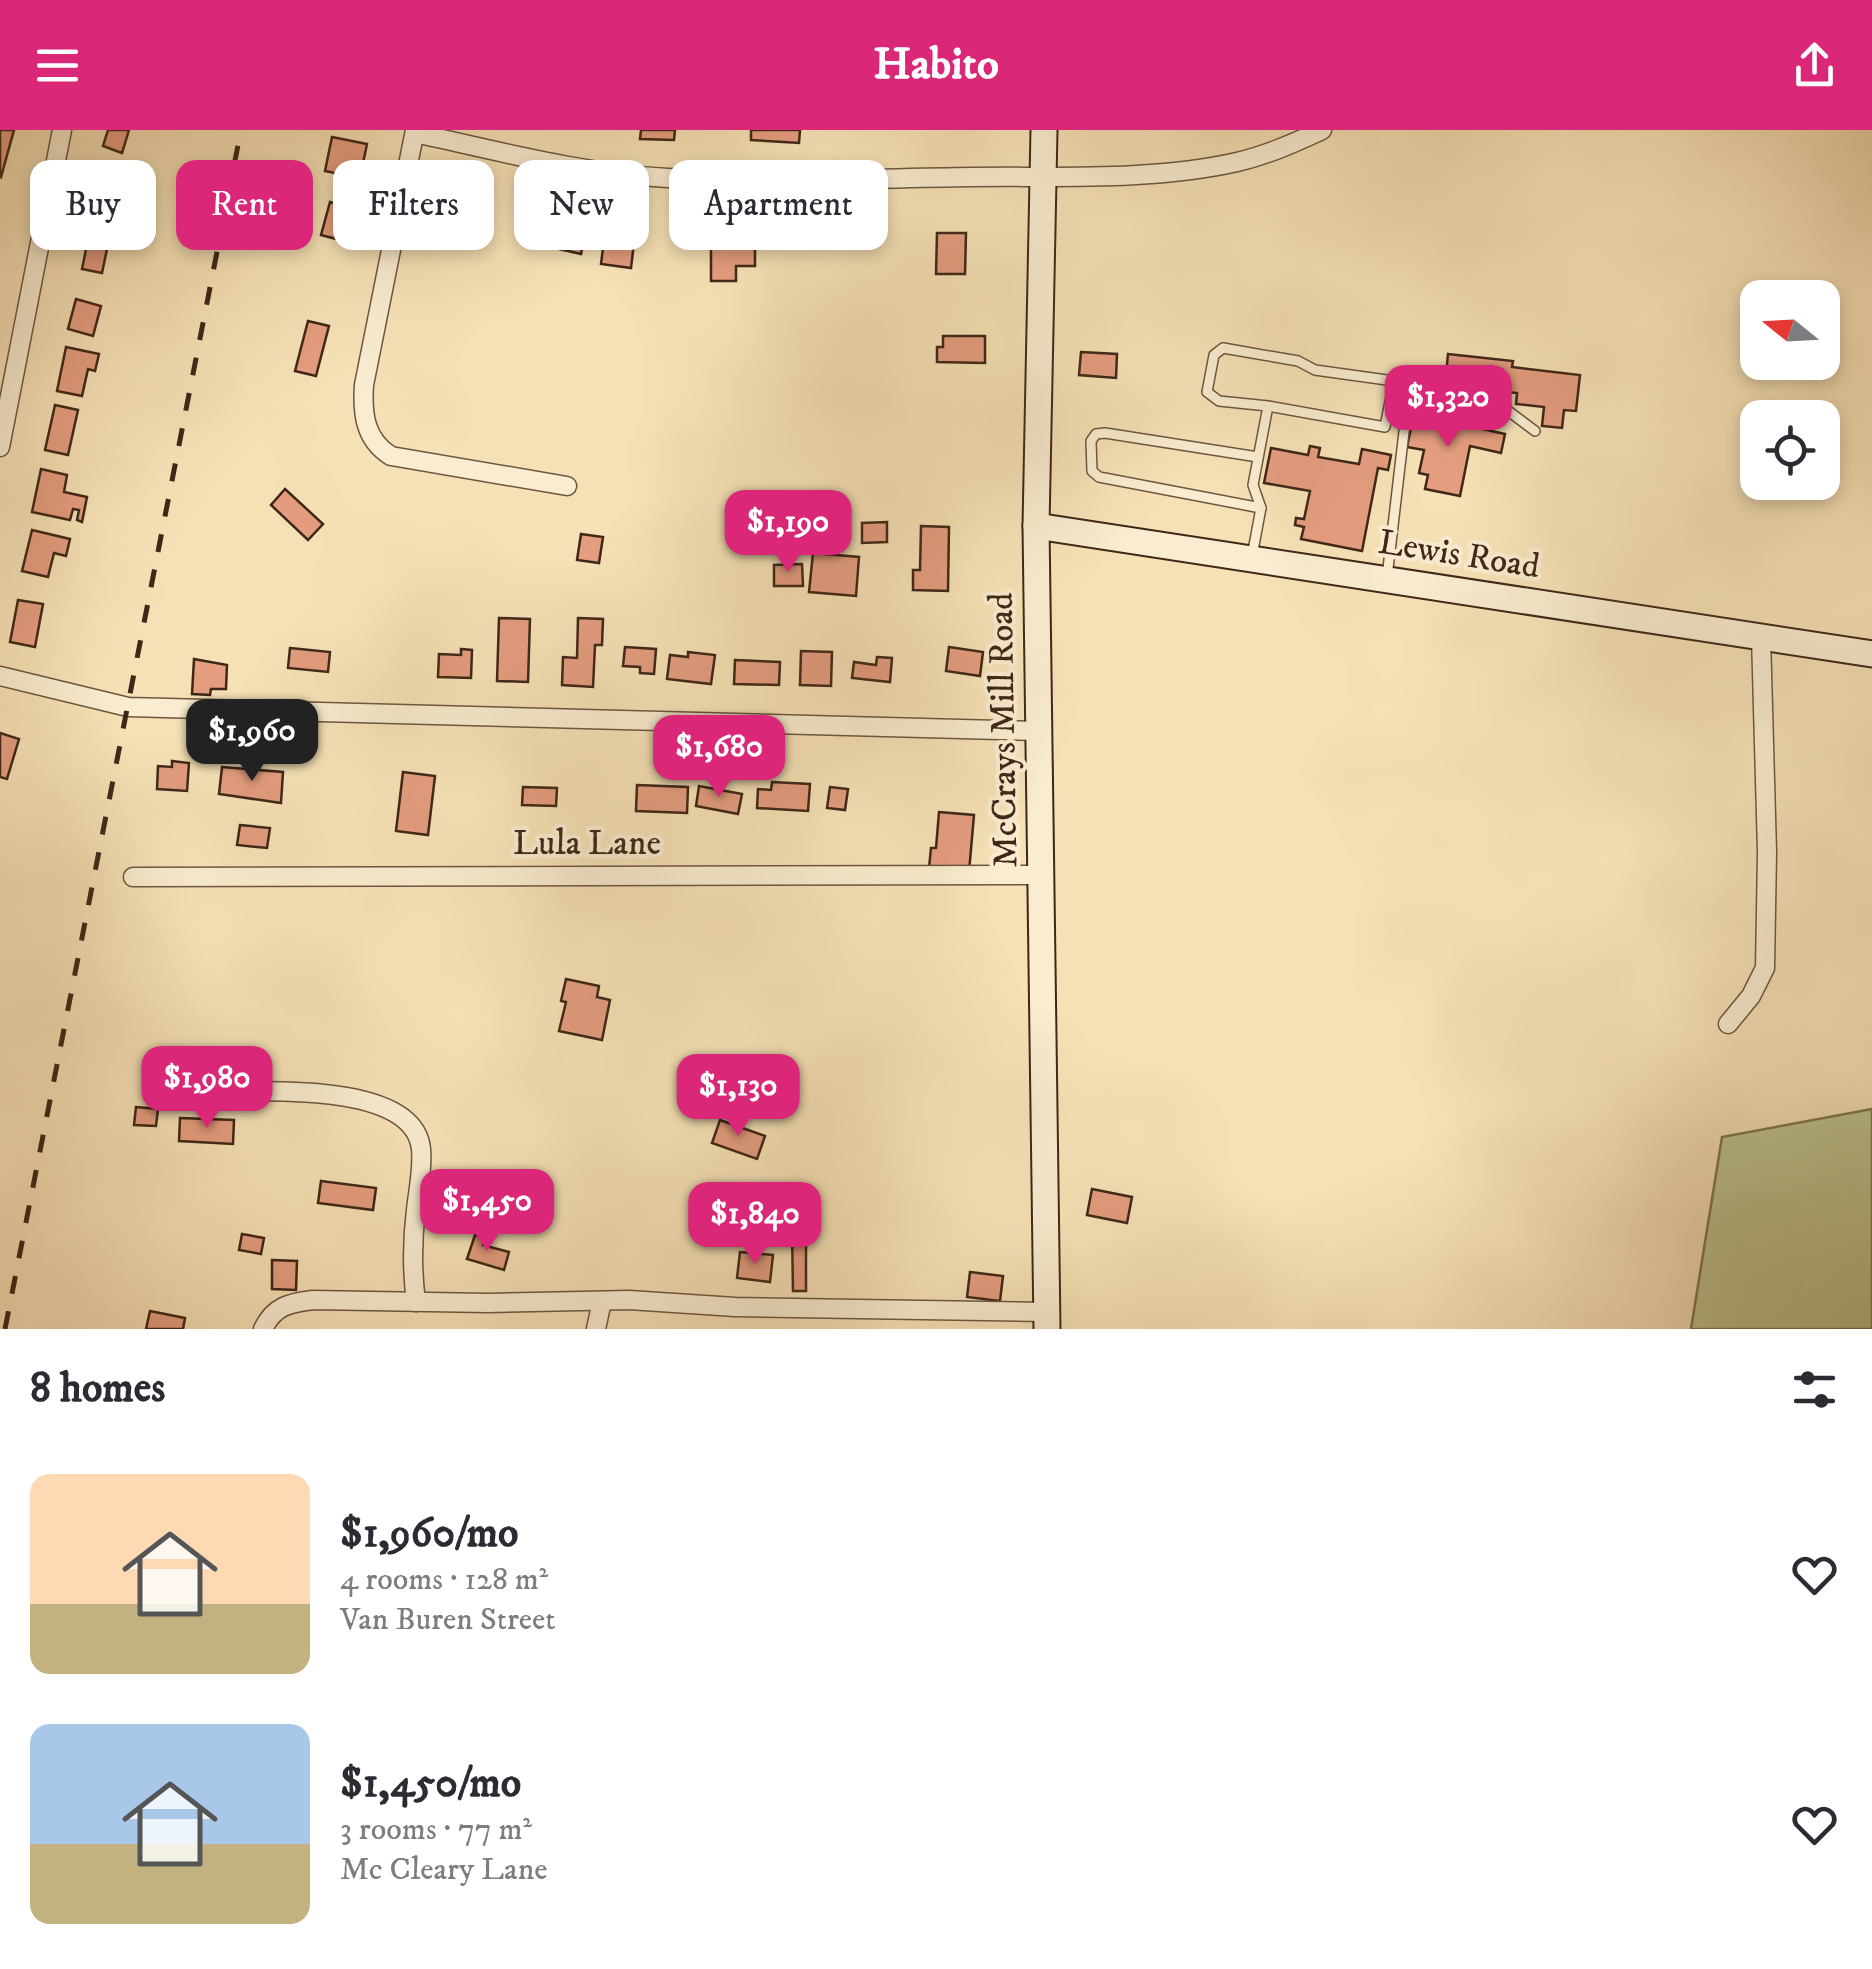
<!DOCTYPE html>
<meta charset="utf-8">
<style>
:root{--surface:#fff;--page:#f2f2f3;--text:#2b2b33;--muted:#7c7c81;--accent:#db2777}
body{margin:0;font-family:"IM FELL DW Pica",serif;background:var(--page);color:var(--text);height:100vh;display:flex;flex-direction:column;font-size:38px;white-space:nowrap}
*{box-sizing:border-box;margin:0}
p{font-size:32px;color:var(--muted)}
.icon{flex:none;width:55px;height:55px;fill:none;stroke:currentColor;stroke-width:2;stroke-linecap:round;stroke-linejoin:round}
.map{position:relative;height:1199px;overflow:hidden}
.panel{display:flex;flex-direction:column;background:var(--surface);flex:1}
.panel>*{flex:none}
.hud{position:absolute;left:30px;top:30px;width:1000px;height:90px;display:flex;gap:20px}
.needle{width:65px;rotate:288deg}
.fabs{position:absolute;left:1740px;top:150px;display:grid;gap:20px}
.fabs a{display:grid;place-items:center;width:100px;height:100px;border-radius:20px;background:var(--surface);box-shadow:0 5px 15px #0003;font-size:50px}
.price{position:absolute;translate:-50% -85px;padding:0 22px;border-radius:20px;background:var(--accent);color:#fff;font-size:32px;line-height:65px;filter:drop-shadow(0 2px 5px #0008)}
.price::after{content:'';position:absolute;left:50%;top:60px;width:30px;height:22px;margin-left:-15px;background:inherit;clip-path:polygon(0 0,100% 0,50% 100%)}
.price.current{background:#222;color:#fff}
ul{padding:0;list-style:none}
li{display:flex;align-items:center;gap:30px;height:250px;padding:0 30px}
li span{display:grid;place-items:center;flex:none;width:280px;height:200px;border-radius:20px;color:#555}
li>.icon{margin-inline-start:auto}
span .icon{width:120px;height:120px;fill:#fffc;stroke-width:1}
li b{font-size:42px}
h2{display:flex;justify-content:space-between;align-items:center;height:120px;padding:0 30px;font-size:42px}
.chip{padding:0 35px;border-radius:20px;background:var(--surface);box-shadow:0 5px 15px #0003;font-size:35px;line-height:90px}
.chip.current{background:var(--accent);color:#fff}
header{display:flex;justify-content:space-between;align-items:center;height:130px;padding:0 30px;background:var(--accent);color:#fff;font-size:45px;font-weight:800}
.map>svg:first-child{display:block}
.green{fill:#bcc38e;stroke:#7e7553;stroke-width:2.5}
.building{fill:#e49d7f;stroke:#3f2718;stroke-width:2.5}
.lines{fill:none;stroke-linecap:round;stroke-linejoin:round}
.lane-casing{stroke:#6d5640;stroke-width:12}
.street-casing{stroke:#6d5640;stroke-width:21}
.secondary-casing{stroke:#3f2718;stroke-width:29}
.lane{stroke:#f9ecd0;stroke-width:9}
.street{stroke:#f9ecd0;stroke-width:18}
.secondary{stroke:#f9ecd0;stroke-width:25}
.rail{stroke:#3f2718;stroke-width:5;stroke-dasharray:18 18;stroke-linecap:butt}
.labels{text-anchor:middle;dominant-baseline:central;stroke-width:8;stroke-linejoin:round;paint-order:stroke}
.street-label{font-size:35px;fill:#3f2718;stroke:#f9ecd0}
</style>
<header><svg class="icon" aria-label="menu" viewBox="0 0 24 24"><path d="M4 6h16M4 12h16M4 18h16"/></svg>Habito<svg class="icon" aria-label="share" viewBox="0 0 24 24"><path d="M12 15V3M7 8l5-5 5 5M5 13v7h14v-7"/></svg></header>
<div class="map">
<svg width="1872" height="1199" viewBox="0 0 1872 1199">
<rect width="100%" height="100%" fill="#f6e1b6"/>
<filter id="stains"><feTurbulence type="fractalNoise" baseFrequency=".002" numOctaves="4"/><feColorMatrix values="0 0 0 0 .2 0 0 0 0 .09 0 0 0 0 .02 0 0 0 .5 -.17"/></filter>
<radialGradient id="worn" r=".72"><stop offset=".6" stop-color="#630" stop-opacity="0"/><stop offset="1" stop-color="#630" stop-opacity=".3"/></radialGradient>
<!-- green -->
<polygon class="green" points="1872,979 1872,1199 1691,1199 1722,1007"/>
<!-- building -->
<g class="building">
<polygon points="0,0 14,0 1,47 0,46"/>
<polygon points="108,0 129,0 122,23 103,16"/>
<polygon points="641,0 675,0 674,10 640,9"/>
<polygon points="751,0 800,0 799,13 751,10"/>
<polygon points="332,7 367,14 360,48 325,41"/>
<polygon points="103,33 126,40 114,82 92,75"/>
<polygon points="330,72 353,79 344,111 321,105"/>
<polygon points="552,93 586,101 581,124 546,116"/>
<polygon points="91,95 111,100 102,143 82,139"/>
<polygon points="937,103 966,103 965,144 936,144"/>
<polygon points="711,109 755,113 755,136 736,136 736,151 711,151"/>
<polygon points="604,110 634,113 631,138 601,134"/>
<polygon points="76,169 101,176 93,206 68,199"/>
<polygon points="308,191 329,196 316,246 295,241"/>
<polygon points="943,206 985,206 985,233 937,232 937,217 943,217"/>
<polygon points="66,217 99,224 95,241 88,239 82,266 57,261"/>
<polygon points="1081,222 1117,224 1116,248 1079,245"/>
<polygon points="1448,224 1513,231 1512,237 1580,245 1576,281 1564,280 1562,298 1542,296 1544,277 1516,274 1517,263 1445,255"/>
<polygon points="55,275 78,280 68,325 45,320"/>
<polygon points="1414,284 1505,304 1501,323 1470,316 1460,366 1425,359 1428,345 1419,343 1424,320 1407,317"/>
<polygon points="1310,316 1320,318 1318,327 1359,334 1362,319 1391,325 1388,340 1378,338 1362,421 1301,409 1304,397 1295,395 1296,388 1304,389 1310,361 1264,353 1271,318 1308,325"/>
<polygon points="41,339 67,345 64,362 87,367 82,392 77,390 79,380 73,379 70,390 32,382"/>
<polygon points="285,359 323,394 308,410 271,375"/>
<polygon points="887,392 887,412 862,413 862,393"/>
<polygon points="921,396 949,397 948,461 913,460 913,440 920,440"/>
<polygon points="32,400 70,409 66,426 54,423 48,447 22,441"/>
<polygon points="581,404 603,407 599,433 577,430"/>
<polygon points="813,423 859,427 856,466 809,462"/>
<polygon points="802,434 803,456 774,456 774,435"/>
<polygon points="18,470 43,474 35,517 10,512"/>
<polygon points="499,488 530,489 528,552 497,551"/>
<polygon points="578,488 603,489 602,515 595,515 593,557 562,555 563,527 577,528"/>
<polygon points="625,517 656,519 654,544 640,543 640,537 623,536"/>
<polygon points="949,517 983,522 980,546 946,541"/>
<polygon points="290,518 330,522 328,542 288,538"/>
<polygon points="461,519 472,520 471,548 438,547 439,524 461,525"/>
<polygon points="801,521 832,522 831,556 800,555"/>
<polygon points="688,522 715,525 711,554 667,549 670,525 688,527"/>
<polygon points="877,527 892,528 890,552 852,548 854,532 876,535"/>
<polygon points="194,529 227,535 226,559 211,559 210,565 192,564"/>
<polygon points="735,530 780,532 779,555 734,554"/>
<polygon points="0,603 19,609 7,649 0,647"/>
<polygon points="172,631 189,633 187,661 157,659 158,636 172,637"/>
<polygon points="222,637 283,642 281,673 219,664"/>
<polygon points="403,642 435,646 428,705 396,701"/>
<polygon points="772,652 810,654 808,681 757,678 758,659 771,660"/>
<polygon points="637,655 688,657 687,683 636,681"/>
<polygon points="699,656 742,664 738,684 696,676"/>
<polygon points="523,657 557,658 556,676 522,675"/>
<polygon points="830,657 848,659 845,680 827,678"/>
<polygon points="939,682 974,685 969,742 929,738 931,718 936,718"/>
<polygon points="240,695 270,698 267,718 237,715"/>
<polygon points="566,849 599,856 597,867 610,870 602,910 559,901 566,872 561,871"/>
<polygon points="136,977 158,979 156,996 134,995"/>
<polygon points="180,988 234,990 233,1014 179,1011"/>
<polygon points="720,990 765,1006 757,1029 712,1013"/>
<polygon points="321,1051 376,1058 373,1080 318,1073"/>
<polygon points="1092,1059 1132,1067 1127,1093 1087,1085"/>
<polygon points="792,1101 806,1101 806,1161 793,1161"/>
<polygon points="242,1104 264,1108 261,1124 239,1120"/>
<polygon points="475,1105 485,1108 483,1115 509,1122 504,1140 467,1129"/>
<polygon points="740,1122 773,1125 770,1152 737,1148"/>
<polygon points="272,1130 297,1131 296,1160 272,1159"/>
<polygon points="970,1142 1003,1146 1000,1171 967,1167"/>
<polygon points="150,1181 185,1188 183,1199 146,1199"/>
</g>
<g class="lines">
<defs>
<g id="lane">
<polyline points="1394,251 1409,259 1507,280 1535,301"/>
<polyline points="1258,327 1105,303 1096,304 1091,311 1092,341 1099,347 1261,378"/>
<polyline points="1252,426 1261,378 1253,355 1268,276 1219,271 1207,262 1214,225 1223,218 1298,231 1315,240 1394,251 1385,297 1268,276"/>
<polyline points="1387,447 1409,259"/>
</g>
<g id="street">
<path d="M415,0L364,255C362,284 365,310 391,326L567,356"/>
<path d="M415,3C498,21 583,44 668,48C769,54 871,48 972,47C1057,46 1154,51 1237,32C1267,25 1294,13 1322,0"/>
<polyline points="0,317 62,0"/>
<polyline points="0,546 128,577 1039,601"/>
<polyline points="133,747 1041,745"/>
<polyline points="1728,894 1751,866 1765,838 1767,722 1761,506"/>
<path d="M208,962C258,962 414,950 421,1019C423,1039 418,1061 416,1080C412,1111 412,1141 416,1172"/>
<path d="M263,1199C274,1176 289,1173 313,1170L487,1173L629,1170L735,1177L1046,1182"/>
<polyline points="596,1199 602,1171"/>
</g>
<g id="secondary">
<polyline points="1044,0 1036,396 1047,1199"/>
<polyline points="1036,396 1872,524"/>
</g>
</defs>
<!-- lane casing -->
<use href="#lane" class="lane-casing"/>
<!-- street casing -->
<use href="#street" class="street-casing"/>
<!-- secondary casing -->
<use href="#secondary" class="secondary-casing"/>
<!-- lane -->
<use href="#lane" class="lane"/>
<!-- street -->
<use href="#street" class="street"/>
<!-- secondary -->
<use href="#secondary" class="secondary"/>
<!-- rail -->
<polyline class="rail" points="5,1199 241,0"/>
</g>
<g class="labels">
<!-- street labels -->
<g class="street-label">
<text transform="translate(1459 425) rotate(9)">Lewis Road</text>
<text transform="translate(1004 600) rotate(-91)">McCrays Mill Road</text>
<text x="587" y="714">Lula Lane</text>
</g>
</g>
<rect width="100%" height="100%" filter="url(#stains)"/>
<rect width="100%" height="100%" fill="url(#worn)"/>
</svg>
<div class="fabs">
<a><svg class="needle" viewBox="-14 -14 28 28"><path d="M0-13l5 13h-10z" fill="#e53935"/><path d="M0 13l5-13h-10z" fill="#7c7c81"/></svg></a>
<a><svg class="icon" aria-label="locate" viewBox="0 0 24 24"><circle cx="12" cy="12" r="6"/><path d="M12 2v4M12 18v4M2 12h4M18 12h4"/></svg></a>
</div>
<b class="price" style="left:1448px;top:320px">$1,320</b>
<b class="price" style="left:788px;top:445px">$1,190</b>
<b class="price current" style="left:252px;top:654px">$1,960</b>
<b class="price" style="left:719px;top:670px">$1,680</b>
<b class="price" style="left:207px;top:1001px">$1,980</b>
<b class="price" style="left:738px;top:1009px">$1,130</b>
<b class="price" style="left:487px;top:1124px">$1,450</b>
<b class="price" style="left:755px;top:1137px">$1,840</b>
<div class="hud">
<a class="chip">Buy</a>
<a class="chip current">Rent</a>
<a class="chip">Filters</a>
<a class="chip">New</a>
<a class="chip">Apartment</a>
</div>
</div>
<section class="panel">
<h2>8 homes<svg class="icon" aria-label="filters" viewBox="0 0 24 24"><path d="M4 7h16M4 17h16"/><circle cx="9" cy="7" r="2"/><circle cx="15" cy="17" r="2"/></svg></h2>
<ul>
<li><span style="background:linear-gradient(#ffd9b3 65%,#c2b280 0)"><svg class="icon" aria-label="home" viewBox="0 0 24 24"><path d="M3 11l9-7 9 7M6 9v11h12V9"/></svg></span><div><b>$1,960/mo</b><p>4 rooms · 128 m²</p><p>Van Buren Street</p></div><svg class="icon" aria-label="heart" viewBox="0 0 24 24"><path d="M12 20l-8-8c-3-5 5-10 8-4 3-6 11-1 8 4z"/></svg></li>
<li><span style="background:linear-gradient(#a9c7e8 60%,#c2b280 0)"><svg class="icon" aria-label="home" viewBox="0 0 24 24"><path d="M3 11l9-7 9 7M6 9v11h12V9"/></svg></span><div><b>$1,450/mo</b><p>3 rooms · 77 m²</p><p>Mc Cleary Lane</p></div><svg class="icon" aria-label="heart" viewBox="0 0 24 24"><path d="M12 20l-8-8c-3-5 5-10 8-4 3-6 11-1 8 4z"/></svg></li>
</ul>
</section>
